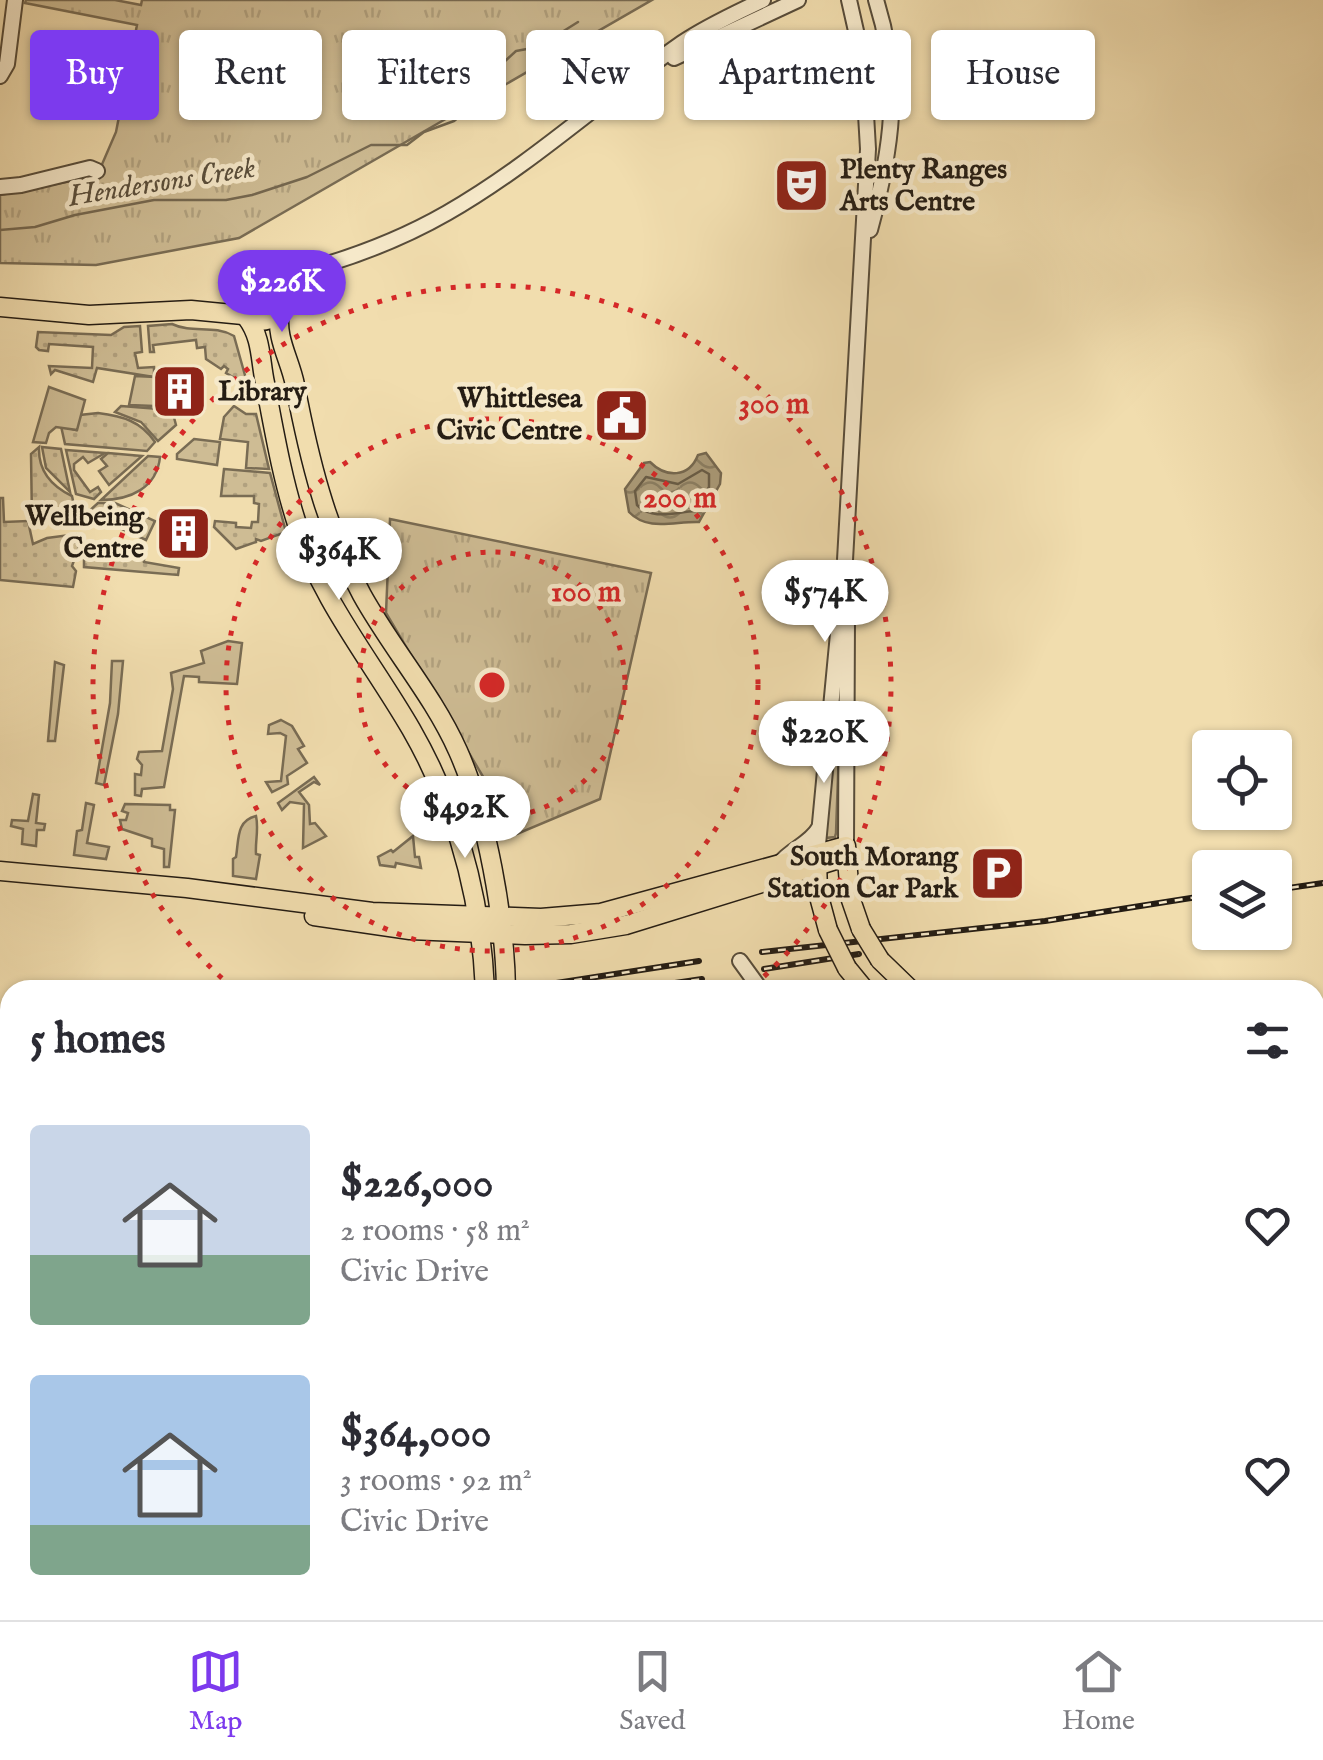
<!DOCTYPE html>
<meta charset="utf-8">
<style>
:root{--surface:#fff;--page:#f7f7f7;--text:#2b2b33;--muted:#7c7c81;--line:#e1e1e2;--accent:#7c3aed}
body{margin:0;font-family:"IM FELL English",serif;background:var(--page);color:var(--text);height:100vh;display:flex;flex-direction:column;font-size:38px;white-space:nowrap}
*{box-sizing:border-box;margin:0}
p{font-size:32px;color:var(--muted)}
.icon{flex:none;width:55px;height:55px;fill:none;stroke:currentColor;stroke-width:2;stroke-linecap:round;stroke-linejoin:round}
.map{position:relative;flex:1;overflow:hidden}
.drawer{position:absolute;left:0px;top:980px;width:1325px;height:640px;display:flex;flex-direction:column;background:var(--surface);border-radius:30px 30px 0 0;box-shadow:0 2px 8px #0004}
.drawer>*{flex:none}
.guide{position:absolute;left:30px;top:30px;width:1265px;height:90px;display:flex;gap:20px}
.fabs{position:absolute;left:1192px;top:730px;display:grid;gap:20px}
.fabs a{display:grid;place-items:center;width:100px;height:100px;border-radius:10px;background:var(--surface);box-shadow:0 2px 8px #0004;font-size:50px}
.price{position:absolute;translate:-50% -85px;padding:0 22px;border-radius:35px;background:#fff;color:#222;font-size:32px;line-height:65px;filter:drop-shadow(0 2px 5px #0008)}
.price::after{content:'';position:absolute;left:50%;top:60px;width:30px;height:22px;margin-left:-15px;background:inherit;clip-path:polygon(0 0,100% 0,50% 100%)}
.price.selected{background:var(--accent);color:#fff}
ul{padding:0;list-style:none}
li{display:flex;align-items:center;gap:30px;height:250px;padding:0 30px}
li span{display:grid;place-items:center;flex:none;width:280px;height:200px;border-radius:10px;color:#555}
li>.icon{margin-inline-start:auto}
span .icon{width:120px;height:120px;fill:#fffc;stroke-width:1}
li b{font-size:42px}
h2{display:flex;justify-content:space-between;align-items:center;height:120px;padding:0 30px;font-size:42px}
.pill{padding:0 35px;border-radius:10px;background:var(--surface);box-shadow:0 2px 8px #0004;font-size:35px;line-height:90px}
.pill.selected{background:var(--accent);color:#fff}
.tabs{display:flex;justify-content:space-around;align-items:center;height:140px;border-top:2px solid var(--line);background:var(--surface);font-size:28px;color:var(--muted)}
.tabs a{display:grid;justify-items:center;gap:5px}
.tabs .selected{color:var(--accent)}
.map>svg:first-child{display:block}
.grass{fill:url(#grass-dots);stroke:#796c54;stroke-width:2.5}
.park{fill:url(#park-tufts);stroke:#796c54;stroke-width:2.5}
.garden{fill:#cebc94;stroke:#796c54;stroke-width:2.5}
.water{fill:url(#water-waves);stroke:#756850;stroke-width:2.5}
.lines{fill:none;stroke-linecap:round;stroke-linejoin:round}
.shore{stroke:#685c46;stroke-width:2.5}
.stream{stroke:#756850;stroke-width:2.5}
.minor-casing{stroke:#574c3a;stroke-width:18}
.major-casing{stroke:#241c13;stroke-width:21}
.minor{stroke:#f6e9ca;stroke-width:14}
.major{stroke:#f1ddae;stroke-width:18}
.rail-casing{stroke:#241c13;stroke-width:6}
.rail{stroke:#f6e9ca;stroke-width:2.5;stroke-dasharray:8;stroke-linecap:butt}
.major-bridge-casing{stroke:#241c13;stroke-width:21;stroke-linecap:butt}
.major-bridge{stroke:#f1ddae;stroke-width:18}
.ring{fill:none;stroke:#d62828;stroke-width:5;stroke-dasharray:5 10}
.labels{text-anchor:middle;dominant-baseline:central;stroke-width:9;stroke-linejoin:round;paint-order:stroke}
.poi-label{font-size:28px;font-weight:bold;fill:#241c13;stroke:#f6e9ca;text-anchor:end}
.water-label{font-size:30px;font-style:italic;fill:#5a4f3c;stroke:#f6e9ca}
.centre{fill:#d62828;stroke:#f6e9ca;stroke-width:5}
.ring-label{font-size:30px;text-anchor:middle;font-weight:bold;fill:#d62828;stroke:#f6e9ca;stroke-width:9;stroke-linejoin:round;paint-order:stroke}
</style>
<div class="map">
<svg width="1323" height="1620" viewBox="0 0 1323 1620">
<defs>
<pattern id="grass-dots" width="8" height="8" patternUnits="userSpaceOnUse" patternTransform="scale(2.5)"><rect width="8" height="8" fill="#cebc94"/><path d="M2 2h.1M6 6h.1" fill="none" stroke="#b1a17f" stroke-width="1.8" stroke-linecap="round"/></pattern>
<pattern id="park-tufts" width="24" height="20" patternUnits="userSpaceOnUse" patternTransform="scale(2.5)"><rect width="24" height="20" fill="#cebc94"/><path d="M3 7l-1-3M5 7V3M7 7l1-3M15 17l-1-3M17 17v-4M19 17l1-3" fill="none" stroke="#b1a17f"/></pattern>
<pattern id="water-waves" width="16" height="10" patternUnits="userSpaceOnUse" patternTransform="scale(2.5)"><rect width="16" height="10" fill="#ab9b79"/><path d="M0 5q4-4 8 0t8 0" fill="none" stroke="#8b7e62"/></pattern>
</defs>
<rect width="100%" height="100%" fill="#f1ddae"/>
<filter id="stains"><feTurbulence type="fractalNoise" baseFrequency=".002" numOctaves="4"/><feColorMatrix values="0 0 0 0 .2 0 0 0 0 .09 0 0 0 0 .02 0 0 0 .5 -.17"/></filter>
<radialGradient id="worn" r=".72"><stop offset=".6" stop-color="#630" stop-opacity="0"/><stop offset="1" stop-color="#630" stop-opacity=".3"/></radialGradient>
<!-- grass -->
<g class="grass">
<path d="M172,324C193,334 213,324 234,336L248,386L226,373L228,369L224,366L221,369L206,359L205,347L197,348L196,340L153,345L154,352H150L148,326Z"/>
<polygon points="140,326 142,352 135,353 138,368 154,367 154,377 97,368 93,382 55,370 51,374 49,366 92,368 93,347 49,344 48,351 39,350 36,347 38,332 111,335 124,327"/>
<polygon points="121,406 172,410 176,425 158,441 141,422 115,412"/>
<polygon points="234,406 246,414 256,414 269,469 246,468 248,442 220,439 224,417"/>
<path d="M98,413C122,416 141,421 155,442L147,451L65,444L61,426L76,430L80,415Z"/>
<polygon points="194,439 220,442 217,465 177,459 177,454"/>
<path d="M39,447C38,471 51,486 72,496L75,510L32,521L31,454Z"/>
<polygon points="42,447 61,449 70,492 46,468"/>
<polygon points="66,450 105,453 88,463 83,457 74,464 74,470 90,492 98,487 101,492 94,499 76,494"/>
<polygon points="108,453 142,456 109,485 99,471 107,466 101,459"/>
<path d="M148,456L160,457C157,488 130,500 101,500Z"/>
<polygon points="224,469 270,473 286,532 261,541 256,539 256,542 236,549 214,527 215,521 236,523 236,527 251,528 252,522 258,522 259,504 254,503 254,496 221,496"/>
<polygon points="0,498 3,498 4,522 28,521 33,544 47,538 77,534 72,541 80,544 72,566 76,571 73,587 0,580"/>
<polygon points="98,503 115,503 155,521 146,540 87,513"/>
<polygon points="101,542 126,557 128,555 144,557 144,562 179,568 178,575 84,567 84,549 96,550"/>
<polygon points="126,1610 236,1610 225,1620 115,1620"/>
</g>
<!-- park -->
<g class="park">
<polygon points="26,0 115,0 141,5 142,0 652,0 239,238 96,265 0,263 0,195 97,176 116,132 137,25 25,3"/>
<polygon points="390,519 651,573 600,799 517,834 386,613"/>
<polygon points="1315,1484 1323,1485 1323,1620 545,1620 515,1610 1315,1610"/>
</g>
<!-- garden -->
<g class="garden">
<polygon points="135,376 155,377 154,406 129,405"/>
<polygon points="49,387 85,400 77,430 56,427 49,433 46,443 33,442"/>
<polygon points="228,641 242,643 237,684 199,682 199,677 184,676 164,787 142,789 141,796 135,795 135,774 141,775 142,765 137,759 139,752 162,751 173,689 171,673 204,663 201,651"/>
<polygon points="112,661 123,661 118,714 104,785 96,783 110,703"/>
<polygon points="55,662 64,665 55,741 48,741"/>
<polygon points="837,679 841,691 836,833 835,837 825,838"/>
<polygon points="281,720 292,726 304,746 298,749 307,763 287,776 288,784 272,792 266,782 281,781 286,736 280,733 268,734 269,725"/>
<polygon points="314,777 320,785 314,782 299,792 309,805 310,824 315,823 326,836 303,848 304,804 290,802 282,810 278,803"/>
<polygon points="33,794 39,795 36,823 45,824 44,830 37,830 36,846 22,844 23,829 11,826 12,820 28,821"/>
<polygon points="86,803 94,805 87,843 109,847 106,859 74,855 77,831 82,830"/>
<polygon points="125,804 170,805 170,810 175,810 169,867 164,867 164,849 152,846 152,839 122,829 120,820 126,820 128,813 122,811"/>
<path d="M256,816C259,829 255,842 256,854L260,855L256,879L233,876V859L236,857C239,839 236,821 256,816Z"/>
<polygon points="413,836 415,857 419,857 421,868 396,863 395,867 380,865 378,857 391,850 393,852"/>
</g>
<!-- water -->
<path class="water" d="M706,453L721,473L720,484L699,522C675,521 648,532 629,512L625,489L644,463L650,462C666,478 689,478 698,455Z"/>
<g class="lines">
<!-- shore -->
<path class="shore" d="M702,470L709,474V487L695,511C675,512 653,521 637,505L635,491L646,477L678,484Z"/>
<!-- stream -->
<polyline class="stream" points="0,230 35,227 75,215 154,200 226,200 252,195 307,177 371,145 407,145 424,132 454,121 475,104 492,73 516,51 538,47 578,22"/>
<defs>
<g id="minor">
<polyline points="674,58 798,0"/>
<polyline points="0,76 7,64 15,0"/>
<polyline points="0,187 21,185 90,168 97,171"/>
<path d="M870,230C892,149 902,82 876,0"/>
<path d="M276,278C335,264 393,244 447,213C531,165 603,98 682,43C707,26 736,13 763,0"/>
<polyline points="284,304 315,270"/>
<polyline points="846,846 847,617"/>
<polyline points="817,855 845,560 868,149 863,62 849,0"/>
<path d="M780,863C791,849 810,844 819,828"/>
<polyline points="740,961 761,990"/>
<polyline points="0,1125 10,1123"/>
<polyline points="0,1206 1,1206"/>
<polyline points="1315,1267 1323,1268"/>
<polyline points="0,1319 10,1317"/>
<polyline points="0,1332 10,1396"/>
<polyline points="1315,1480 1323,1481"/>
<polyline points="0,1496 10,1486"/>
<polyline points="421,1610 431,1620"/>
<polyline points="537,1620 538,1619"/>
</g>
<g id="major">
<circle cx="260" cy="297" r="24"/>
<polyline points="0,307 89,315 191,310 243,315"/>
<path d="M280,311C275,338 290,359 295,385C309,458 326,529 362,595C392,649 433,695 458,751C487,816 505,919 506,990"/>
<path d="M247,318C262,338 260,360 265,383C274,430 282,478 297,524C321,601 371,660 411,729C457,809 481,898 485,990"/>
<polyline points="817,860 818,893 828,930"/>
<polyline points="0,871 187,888 372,912 541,918 601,913 846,846 850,897 861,929"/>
<polyline points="314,916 410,930 525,935 571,934 626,925 836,860"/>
<polyline points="880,960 911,990"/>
<polyline points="847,968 865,990"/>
<polyline points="1315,1063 1323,1064"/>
<polyline points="1315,1093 1323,1094"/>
<polyline points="67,1620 78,1610"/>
<polyline points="105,1620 115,1610"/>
</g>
</defs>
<!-- minor casing -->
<use href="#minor" class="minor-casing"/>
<!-- major casing -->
<use href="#major" class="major-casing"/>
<!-- minor -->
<use href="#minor" class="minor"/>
<!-- major -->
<use href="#major" class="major"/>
<defs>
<g id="rail">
<polyline points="1275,890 1323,883"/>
<polyline points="762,952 1045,921 1210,895"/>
<polyline points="764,969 859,954"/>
<polyline points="511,990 699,961"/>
<polyline points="628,990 702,979"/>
<polyline points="0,1087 10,1086"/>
</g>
</defs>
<!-- rail casing -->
<use href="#rail" class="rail-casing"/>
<!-- rail -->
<use href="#rail" class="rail"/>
<defs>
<g id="major-bridge">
<polyline points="861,929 880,960"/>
<polyline points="828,930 847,968"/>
</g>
</defs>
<!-- major-bridge casing -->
<use href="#major-bridge" class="major-bridge-casing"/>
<!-- major-bridge -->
<use href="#major-bridge" class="major-bridge"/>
</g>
<!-- distance rings -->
<g class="ring">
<circle cx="492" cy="685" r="133"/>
<circle cx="492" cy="685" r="266"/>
<path d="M233 988A399 399 0 1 1 751 988"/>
</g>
<!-- icons -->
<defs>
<symbol id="theatre-square" viewBox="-11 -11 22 22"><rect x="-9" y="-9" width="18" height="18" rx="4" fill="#8f2418" stroke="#f6e9ca"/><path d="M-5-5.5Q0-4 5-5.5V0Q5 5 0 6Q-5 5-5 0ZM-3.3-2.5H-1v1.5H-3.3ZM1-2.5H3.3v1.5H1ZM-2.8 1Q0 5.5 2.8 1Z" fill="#fff"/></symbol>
<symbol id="building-square" viewBox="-11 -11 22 22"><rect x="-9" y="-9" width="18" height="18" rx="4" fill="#8f2418" stroke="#f6e9ca"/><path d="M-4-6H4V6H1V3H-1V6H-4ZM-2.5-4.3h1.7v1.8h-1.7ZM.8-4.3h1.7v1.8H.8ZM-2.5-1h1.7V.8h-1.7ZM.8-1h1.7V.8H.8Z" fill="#fff"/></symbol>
<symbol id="civic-square" viewBox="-11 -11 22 22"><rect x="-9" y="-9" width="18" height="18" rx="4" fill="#8f2418" stroke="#f6e9ca"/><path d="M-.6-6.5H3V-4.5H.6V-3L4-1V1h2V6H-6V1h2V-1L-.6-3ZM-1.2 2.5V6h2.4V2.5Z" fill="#fff"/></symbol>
<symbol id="parking-square" viewBox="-11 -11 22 22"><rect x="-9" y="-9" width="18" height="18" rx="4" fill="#8f2418" stroke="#f6e9ca"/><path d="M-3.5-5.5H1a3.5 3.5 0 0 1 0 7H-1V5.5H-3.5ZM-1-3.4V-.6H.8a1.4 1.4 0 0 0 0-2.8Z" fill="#fff"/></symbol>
</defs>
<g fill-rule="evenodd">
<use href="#theatre-square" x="770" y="154" width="63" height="63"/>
<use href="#building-square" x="148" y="360" width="63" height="63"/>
<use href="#civic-square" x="590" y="384" width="63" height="63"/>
<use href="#building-square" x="152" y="502" width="63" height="63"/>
<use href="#parking-square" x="966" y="842" width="63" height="63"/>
</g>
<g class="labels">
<!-- poi labels -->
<g class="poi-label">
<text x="840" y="170" text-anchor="start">Plenty Ranges<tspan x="840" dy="32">Arts Centre</tspan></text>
<text x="218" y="392" text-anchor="start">Library</text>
<text x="582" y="399">Whittlesea<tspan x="582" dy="32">Civic Centre</tspan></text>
<text x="144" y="517">Wellbeing<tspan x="144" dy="32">Centre</tspan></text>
<text x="958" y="857">South Morang<tspan x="958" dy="32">Station Car Park</tspan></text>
</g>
<!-- water labels -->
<g class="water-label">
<text transform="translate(162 183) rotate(-9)">Hendersons Creek</text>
</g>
</g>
<circle cx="492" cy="685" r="15" class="centre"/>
<g class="ring-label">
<text x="774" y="413">300 m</text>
<text x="680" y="507">200 m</text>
<text x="586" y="601">100 m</text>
</g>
<rect width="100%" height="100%" filter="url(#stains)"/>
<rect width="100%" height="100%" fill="url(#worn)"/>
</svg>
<div class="fabs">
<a><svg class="icon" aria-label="locate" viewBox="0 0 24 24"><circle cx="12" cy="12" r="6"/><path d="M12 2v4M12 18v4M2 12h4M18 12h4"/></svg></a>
<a><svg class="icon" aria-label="layers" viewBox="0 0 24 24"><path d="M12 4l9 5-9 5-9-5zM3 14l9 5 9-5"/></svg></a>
</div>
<b class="price selected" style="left:282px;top:335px">$226K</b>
<b class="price" style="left:339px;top:603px">$364K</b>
<b class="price" style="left:825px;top:645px">$574K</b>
<b class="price" style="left:824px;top:786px">$220K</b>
<b class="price" style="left:465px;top:861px">$492K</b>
<div class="guide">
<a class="pill selected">Buy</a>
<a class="pill">Rent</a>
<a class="pill">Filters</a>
<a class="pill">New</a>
<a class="pill">Apartment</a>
<a class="pill">House</a>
</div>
<section class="drawer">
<h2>5 homes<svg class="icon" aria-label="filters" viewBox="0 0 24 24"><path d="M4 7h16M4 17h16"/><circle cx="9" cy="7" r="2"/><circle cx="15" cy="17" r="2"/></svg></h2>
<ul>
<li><span style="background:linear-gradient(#c9d6e8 65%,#7fa58c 0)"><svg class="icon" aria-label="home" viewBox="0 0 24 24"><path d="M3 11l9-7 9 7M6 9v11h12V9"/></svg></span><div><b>$226,000</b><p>2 rooms · 58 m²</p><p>Civic Drive</p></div><svg class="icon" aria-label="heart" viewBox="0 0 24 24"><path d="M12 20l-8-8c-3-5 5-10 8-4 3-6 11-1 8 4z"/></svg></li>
<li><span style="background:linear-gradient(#a9c7e8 75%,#7fa58c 0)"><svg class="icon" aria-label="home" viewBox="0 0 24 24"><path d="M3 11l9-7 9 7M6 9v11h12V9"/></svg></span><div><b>$364,000</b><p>3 rooms · 92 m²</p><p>Civic Drive</p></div><svg class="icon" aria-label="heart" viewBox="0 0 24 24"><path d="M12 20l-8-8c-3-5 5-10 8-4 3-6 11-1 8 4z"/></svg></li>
</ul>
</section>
</div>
<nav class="tabs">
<a class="selected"><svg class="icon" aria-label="map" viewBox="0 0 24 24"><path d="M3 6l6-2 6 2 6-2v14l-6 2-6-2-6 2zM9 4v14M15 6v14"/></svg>Map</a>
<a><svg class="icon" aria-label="saved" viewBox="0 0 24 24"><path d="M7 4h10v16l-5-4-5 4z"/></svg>Saved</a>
<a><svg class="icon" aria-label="home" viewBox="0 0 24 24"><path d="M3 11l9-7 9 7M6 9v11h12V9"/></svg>Home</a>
</nav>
